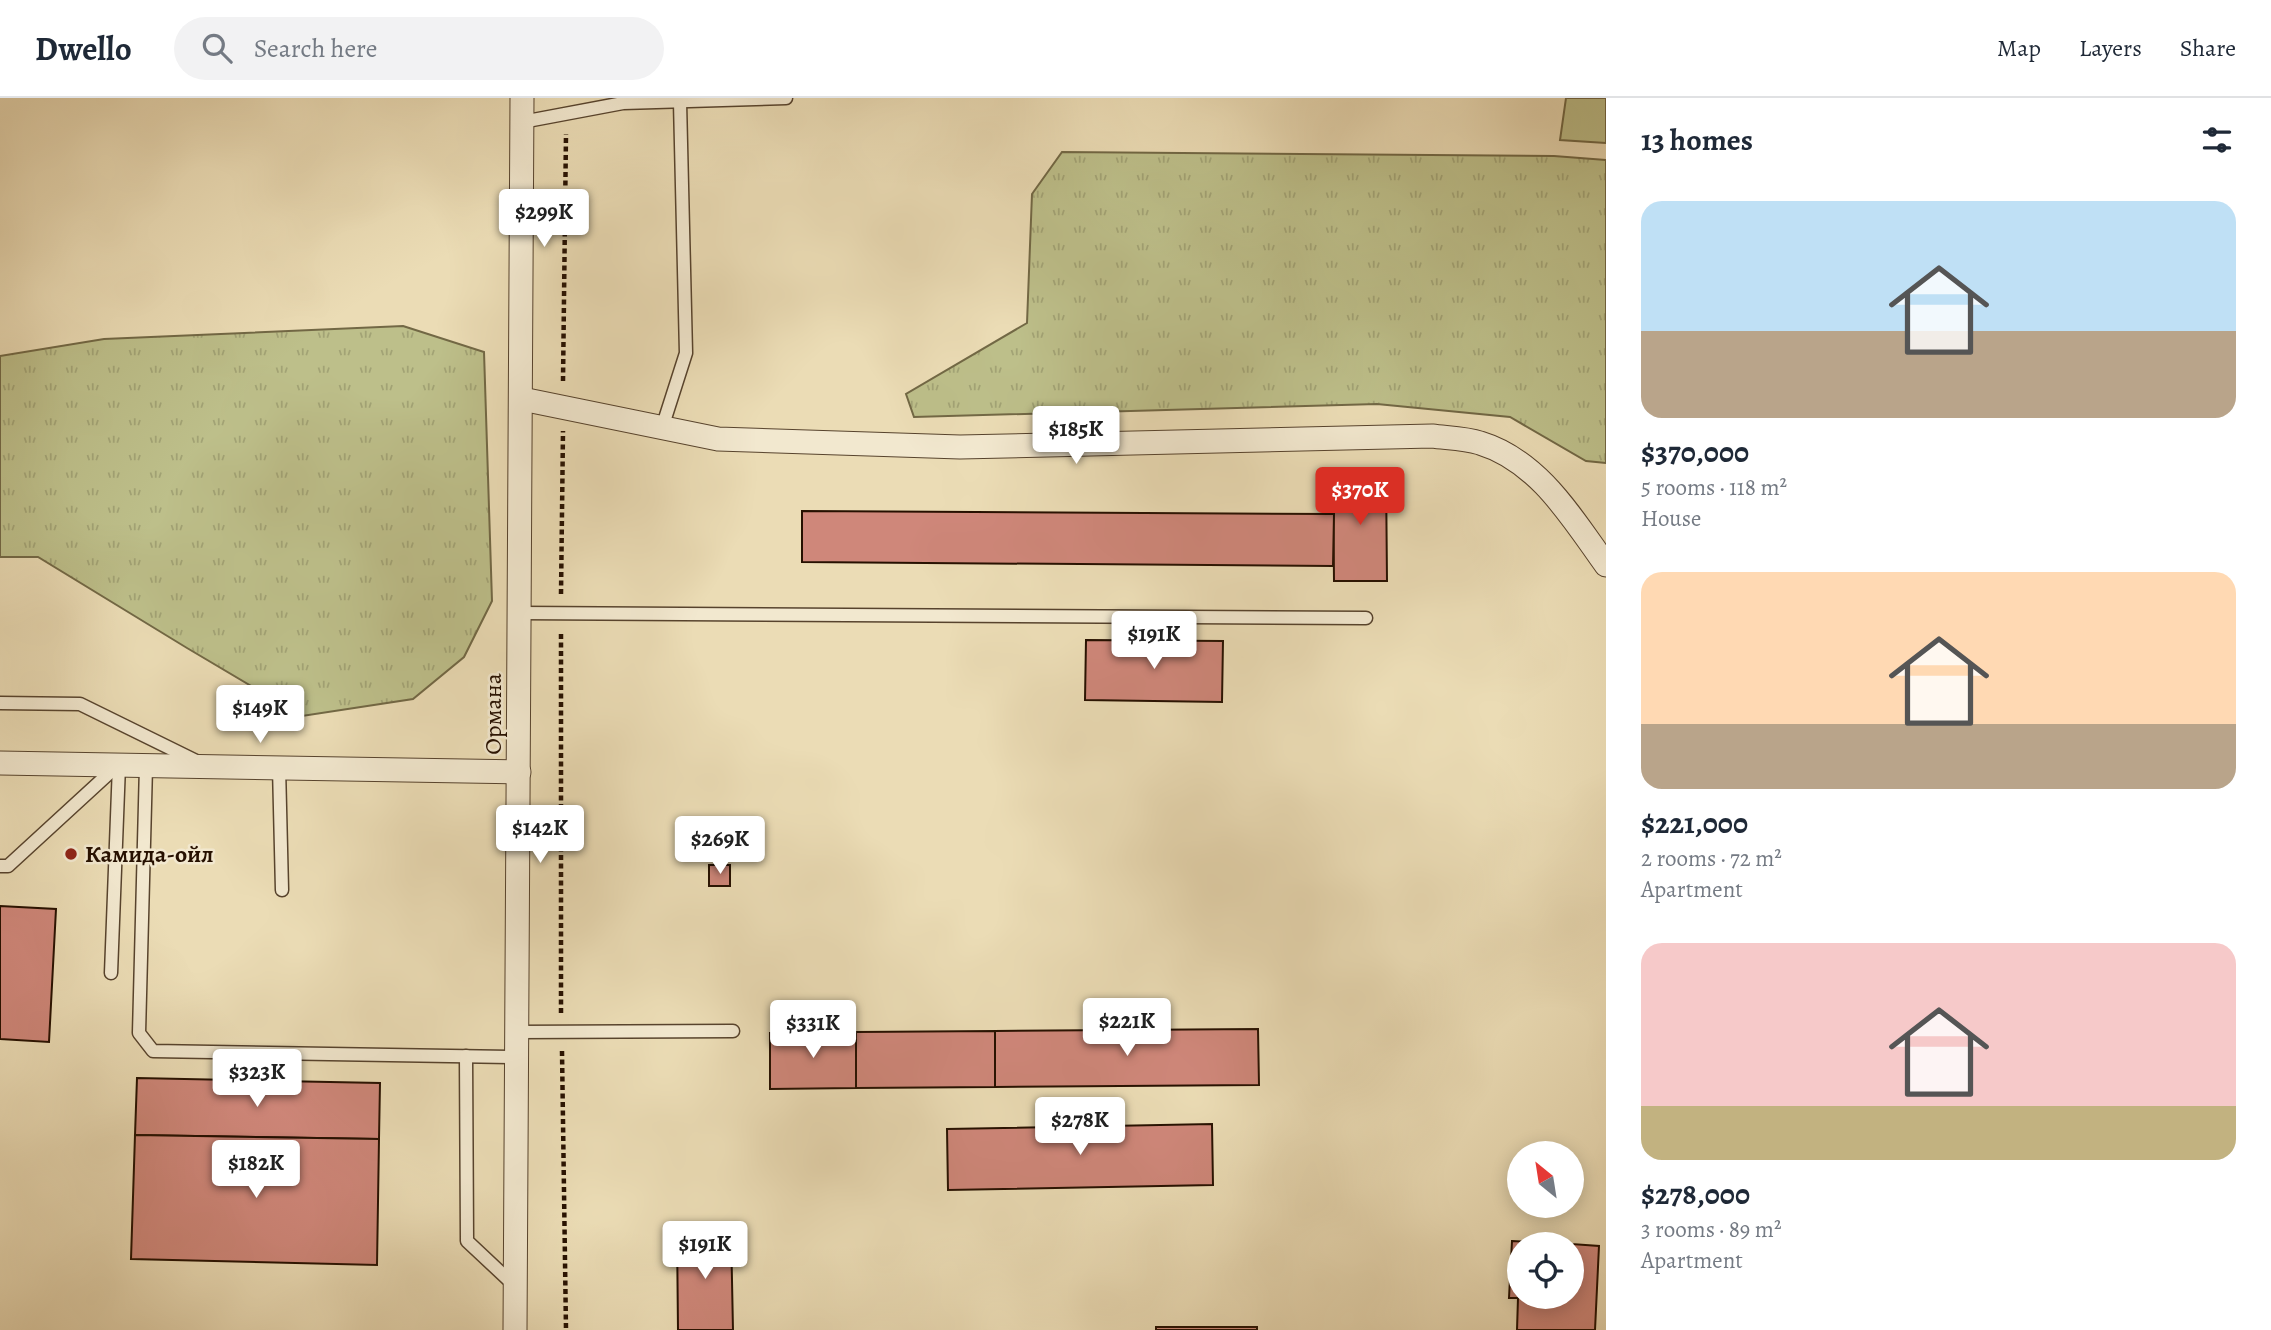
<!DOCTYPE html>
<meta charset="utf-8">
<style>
:root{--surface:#fff;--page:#f2f2f3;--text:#1f2937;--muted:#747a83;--line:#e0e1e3;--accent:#d93025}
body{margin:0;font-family:Alegreya,serif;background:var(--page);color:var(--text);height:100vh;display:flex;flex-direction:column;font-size:26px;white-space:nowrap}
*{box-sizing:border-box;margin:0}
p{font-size:23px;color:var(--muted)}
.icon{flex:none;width:38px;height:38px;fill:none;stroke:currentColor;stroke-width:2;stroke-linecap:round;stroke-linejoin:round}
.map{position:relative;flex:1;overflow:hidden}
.side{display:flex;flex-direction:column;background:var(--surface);width:665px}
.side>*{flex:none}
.needle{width:46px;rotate:330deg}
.tools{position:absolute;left:1507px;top:1043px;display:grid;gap:14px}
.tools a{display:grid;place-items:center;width:77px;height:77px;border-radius:50%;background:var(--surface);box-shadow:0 4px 18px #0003;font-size:35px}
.price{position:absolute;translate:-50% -60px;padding:0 16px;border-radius:7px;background:#fff;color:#222;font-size:23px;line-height:46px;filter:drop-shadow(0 2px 4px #0008)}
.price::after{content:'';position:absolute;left:50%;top:42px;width:21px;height:16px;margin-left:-10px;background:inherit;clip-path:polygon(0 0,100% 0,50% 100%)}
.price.active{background:var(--accent);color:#fff}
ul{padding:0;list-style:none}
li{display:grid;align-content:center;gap:14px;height:371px;padding:0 35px}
li span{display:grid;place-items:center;height:217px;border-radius:21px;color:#555}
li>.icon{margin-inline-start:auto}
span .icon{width:126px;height:126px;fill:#fffc;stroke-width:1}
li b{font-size:30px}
h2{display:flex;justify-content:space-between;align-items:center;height:84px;padding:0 35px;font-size:30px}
header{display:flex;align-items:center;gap:42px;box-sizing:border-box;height:98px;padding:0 35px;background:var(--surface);border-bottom:2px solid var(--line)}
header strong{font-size:33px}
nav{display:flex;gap:38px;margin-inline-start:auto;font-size:24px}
.search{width:490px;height:63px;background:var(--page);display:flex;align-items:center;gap:18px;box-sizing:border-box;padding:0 24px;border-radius:38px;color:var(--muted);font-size:26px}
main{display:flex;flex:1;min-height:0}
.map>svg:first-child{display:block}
.grass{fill:url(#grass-tufts);stroke:#726845;stroke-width:2}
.park{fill:#bdbf8a;stroke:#726845;stroke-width:2}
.building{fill:#cf877a;stroke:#261000;stroke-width:2}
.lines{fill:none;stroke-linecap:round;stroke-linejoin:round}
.lane-casing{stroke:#57432d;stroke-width:15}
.street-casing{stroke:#57432d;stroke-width:25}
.path{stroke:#261000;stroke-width:4.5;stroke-dasharray:5 3.5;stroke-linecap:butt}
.lane{stroke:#f2e8cf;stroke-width:12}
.street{stroke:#f2e8cf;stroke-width:23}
.poi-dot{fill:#8f2418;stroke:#f2e8cf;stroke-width:2.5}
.labels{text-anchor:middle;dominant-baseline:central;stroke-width:5;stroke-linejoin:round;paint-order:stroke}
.street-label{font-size:24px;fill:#261000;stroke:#f2e8cf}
.poi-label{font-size:24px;font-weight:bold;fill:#261000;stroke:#f2e8cf;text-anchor:start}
</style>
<header>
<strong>Dwello</strong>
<div class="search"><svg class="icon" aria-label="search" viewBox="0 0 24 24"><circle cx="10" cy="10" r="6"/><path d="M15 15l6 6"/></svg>Search here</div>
<nav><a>Map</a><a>Layers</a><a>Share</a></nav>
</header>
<main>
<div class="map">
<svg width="1606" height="1232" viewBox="0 0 1606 1232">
<defs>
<pattern id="grass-tufts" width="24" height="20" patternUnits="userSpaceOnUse" patternTransform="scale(1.75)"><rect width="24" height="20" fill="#bdbf8a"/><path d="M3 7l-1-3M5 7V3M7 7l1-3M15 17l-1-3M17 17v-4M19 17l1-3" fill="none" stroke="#a2a375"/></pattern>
</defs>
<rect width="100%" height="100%" fill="#ebdcb5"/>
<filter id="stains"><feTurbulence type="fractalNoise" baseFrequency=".00286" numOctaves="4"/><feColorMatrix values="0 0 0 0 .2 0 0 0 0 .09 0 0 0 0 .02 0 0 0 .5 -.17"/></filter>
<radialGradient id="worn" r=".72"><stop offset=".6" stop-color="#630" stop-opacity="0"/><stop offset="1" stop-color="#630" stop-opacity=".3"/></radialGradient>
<!-- grass -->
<g class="grass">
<polygon points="1062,54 1554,58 1606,62 1606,365 1586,363 1510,319 1377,306 914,319 906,296 1027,225 1032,96"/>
<polygon points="403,228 484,254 492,503 464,559 413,601 302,618 187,550 38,459 0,459 0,258 104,241"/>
</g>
<!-- park -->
<polygon class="park" points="1566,0 1606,0 1606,45 1560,42"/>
<!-- building -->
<g class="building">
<polygon points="1386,374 1387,483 1334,483 1333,375"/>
<polygon points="802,413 1334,416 1333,468 802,464"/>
<polygon points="1086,542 1223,543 1222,604 1085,602"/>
<rect x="709" y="767" width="21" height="21"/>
<polygon points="0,808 56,811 49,944 0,941"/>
<polygon points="1258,931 1259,987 995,989 995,933"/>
<polygon points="995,933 995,989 856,990 856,934"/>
<polygon points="856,934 856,990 770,991 770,935"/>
<polygon points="137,980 380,985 379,1041 135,1037"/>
<polygon points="1212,1026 1213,1087 948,1092 947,1031"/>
<polygon points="135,1037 379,1041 377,1167 131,1161"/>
<polygon points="731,1133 733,1232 678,1232 677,1134"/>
<polygon points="1512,1143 1571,1146 1519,1146 1519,1199 1572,1199 1572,1146 1599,1148 1595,1232 1517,1232 1518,1200 1509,1200"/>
<rect x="1156" y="1229" width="101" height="3"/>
</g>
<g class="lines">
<defs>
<g id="lane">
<polyline points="522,24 623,5 786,0"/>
<polyline points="662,330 686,255 680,4"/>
<polyline points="520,515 1366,520"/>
<polyline points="0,605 80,606 196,663"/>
<polyline points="146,668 139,935 153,953 516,959"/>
<polyline points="279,669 282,792"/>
<polyline points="0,768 8,768 118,667"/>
<polyline points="111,875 119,667"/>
<polyline points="517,934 733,933"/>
<polyline points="466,958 467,1143 515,1188"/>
</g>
<g id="street">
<path d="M522,301L718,341L960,349L1432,338C1447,340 1465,340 1480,345C1539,363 1572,420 1606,467"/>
<polyline points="0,665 519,674"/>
<polyline points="515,1232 522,0"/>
</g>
</defs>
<!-- lane casing -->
<use href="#lane" class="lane-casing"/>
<!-- street casing -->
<use href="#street" class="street-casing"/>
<!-- path -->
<g class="path">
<polyline points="563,283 566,36"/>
<polyline points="561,496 563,333"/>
<polyline points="561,536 561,916"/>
<polyline points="562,953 566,1232"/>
</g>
<!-- lane -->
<use href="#lane" class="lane"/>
<!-- street -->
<use href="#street" class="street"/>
</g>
<!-- markers -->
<circle class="poi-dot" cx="71" cy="756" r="7"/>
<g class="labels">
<!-- street labels -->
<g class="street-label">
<text transform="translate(493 616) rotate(-90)">Ормана</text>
</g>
<!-- poi labels -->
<g class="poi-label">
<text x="85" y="756">Камида-ойл</text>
</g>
</g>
<rect width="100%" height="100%" filter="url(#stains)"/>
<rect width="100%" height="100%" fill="url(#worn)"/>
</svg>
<div class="tools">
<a><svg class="needle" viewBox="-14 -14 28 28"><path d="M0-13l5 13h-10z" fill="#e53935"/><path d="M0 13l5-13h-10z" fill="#747a83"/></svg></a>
<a><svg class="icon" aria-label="locate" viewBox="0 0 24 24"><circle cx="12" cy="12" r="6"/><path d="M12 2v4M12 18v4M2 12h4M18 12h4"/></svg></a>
</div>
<b class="price" style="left:544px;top:151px">$299K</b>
<b class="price" style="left:1076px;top:368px">$185K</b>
<b class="price active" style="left:1360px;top:429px">$370K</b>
<b class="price" style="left:1154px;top:573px">$191K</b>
<b class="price" style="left:260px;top:647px">$149K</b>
<b class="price" style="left:540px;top:767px">$142K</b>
<b class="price" style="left:720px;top:778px">$269K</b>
<b class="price" style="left:1127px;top:960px">$221K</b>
<b class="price" style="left:813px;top:962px">$331K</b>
<b class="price" style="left:257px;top:1011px">$323K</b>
<b class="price" style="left:1080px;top:1059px">$278K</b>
<b class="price" style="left:256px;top:1102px">$182K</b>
<b class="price" style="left:705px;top:1183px">$191K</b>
</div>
<section class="side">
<h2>13 homes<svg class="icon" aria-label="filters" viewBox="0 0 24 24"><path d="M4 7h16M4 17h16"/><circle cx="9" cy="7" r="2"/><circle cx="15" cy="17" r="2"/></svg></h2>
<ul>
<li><span style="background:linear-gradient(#bfe0f5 60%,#b9a48a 0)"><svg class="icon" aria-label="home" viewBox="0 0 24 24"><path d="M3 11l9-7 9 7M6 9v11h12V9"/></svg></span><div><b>$370,000</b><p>5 rooms · 118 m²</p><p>House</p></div></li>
<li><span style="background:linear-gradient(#ffd9b3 70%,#b9a48a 0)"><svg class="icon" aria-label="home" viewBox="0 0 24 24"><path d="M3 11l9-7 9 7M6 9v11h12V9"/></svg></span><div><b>$221,000</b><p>2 rooms · 72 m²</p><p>Apartment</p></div></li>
<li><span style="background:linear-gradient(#f6c9c9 75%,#c2b280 0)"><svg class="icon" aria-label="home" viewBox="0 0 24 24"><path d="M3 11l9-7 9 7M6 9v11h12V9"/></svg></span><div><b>$278,000</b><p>3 rooms · 89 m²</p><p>Apartment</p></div></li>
</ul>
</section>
</main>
